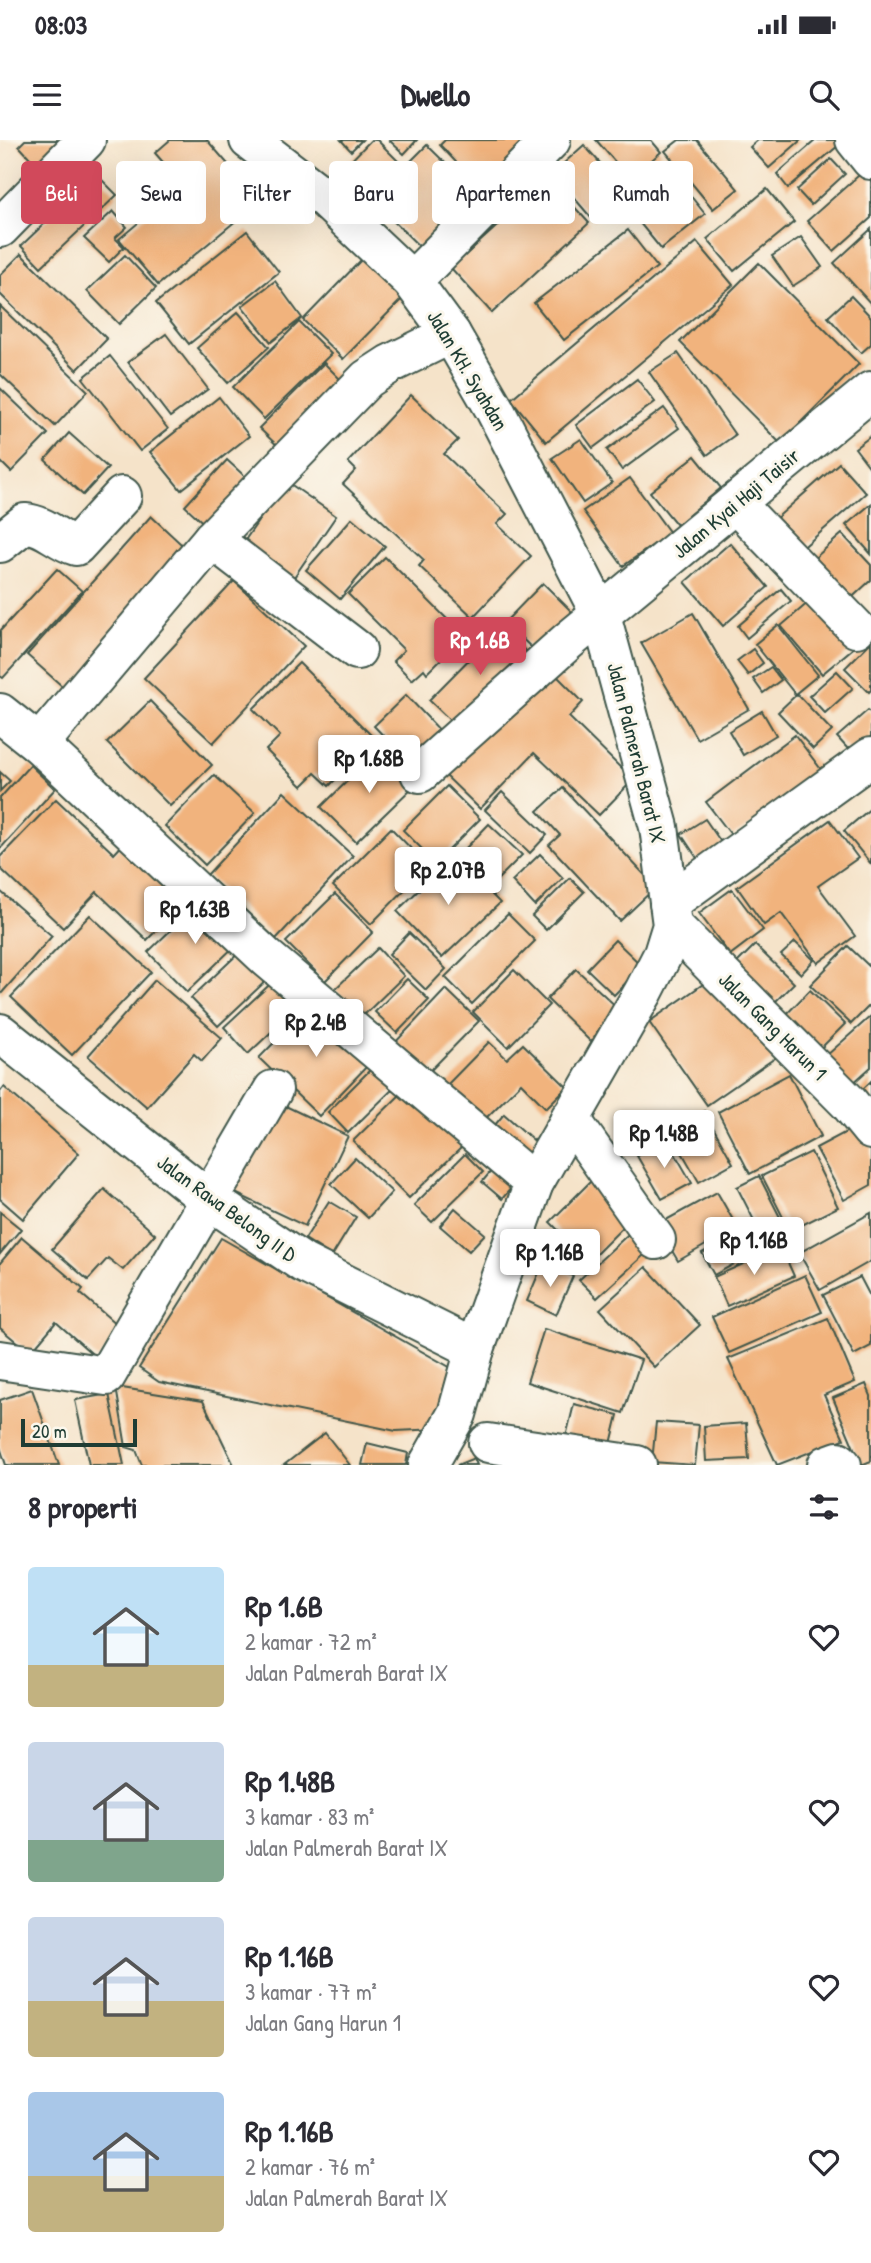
<!DOCTYPE html>
<html lang="id">
<meta charset="utf-8">
<style>
:root{--surface:#fff;--page:#f2f2f3;--text:#2b2b33;--muted:#7c7c81;--accent:#d1495b}
body{margin:0;font-family:"Patrick Hand",sans-serif;background:var(--page);color:var(--text);height:100vh;display:flex;flex-direction:column;font-size:26px;white-space:nowrap}
*{box-sizing:border-box;margin:0}
p{font-size:23px;color:var(--muted)}
.icon{flex:none;width:38px;height:38px;fill:none;stroke:currentColor;stroke-width:2;stroke-linecap:round;stroke-linejoin:round}
.map{position:relative;height:1325px;overflow:hidden}
.drawer{display:flex;flex-direction:column;background:var(--surface);flex:1}
.drawer>*{flex:none}
.hud{position:absolute;left:21px;top:21px;width:830px;height:63px;display:flex;gap:14px}
.scale{position:absolute;left:21px;bottom:18px;width:116px;box-sizing:border-box;padding-left:7px;border:4px solid #1f3d34;border-top:0;font-size:19px;line-height:24px;white-space:nowrap;color:#1f3d34;-webkit-text-stroke:5px #fbf7ec;paint-order:stroke}
.price{position:absolute;translate:-50% -60px;padding:0 16px;border-radius:7px;background:#fff;color:#222;font-size:23px;line-height:46px;filter:drop-shadow(0 2px 4px #0008)}
.price::after{content:'';position:absolute;left:50%;top:42px;width:21px;height:16px;margin-left:-10px;background:inherit;clip-path:polygon(0 0,100% 0,50% 100%)}
.price.on{background:var(--accent);color:#fff}
ul{padding:0;list-style:none}
li{display:flex;align-items:center;gap:21px;height:175px;padding:0 28px}
li span{display:grid;place-items:center;flex:none;width:196px;height:140px;border-radius:7px;color:#555}
li>.icon{margin-inline-start:auto}
span .icon{width:84px;height:84px;fill:#fffc;stroke-width:1}
li b{font-size:30px}
h2{display:flex;justify-content:space-between;align-items:center;height:84px;padding:0 28px;font-size:30px}
.pill{padding:0 24px;border-radius:7px;background:var(--surface);box-shadow:0 7px 28px #0002;font-size:24px;line-height:63px}
.pill.on{background:var(--accent);color:#fff}
.status{display:flex;justify-content:space-between;align-items:center;height:49px;padding:0 35px;background:var(--surface);direction:ltr}
.status svg{height:19px;fill:currentColor}
header{display:flex;justify-content:space-between;align-items:center;height:91px;padding:0 28px;background:var(--surface);font-size:32px;font-weight:800}
.map>svg:first-child{display:block}
.building{fill:#f1b37d}
.lines{fill:none;stroke-linecap:round;stroke-linejoin:round}
.minor-casing{stroke:#3f564a;stroke-width:42}
.minor{stroke:#fff;stroke-width:38}
.labels{text-anchor:middle;dominant-baseline:central;stroke-width:6;stroke-linejoin:round;paint-order:stroke}
.street-label{font-size:21px;fill:#1f3d34;stroke:#fbf7ec}
</style>
<div class="status"><b>08:03</b><svg viewBox="0 0 49 12"><path d="M0 12V9h3v3zM5 12V6h3v6zM10 12V3h3v9zM15 12V0h3v12zM26 1h20v11H26zM47 4h2v5h-2z"/></svg></div>
<header><svg class="icon" aria-label="menu" viewBox="0 0 24 24"><path d="M4 6h16M4 12h16M4 18h16"/></svg>Dwello<svg class="icon" aria-label="search" viewBox="0 0 24 24"><circle cx="10" cy="10" r="6"/><path d="M15 15l6 6"/></svg></header>
<div class="map">
<svg width="871" height="1325" viewBox="0 0 871 1325">
<rect width="100%" height="100%" fill="#fbf7ec"/>
<filter id="ink" filterUnits="userSpaceOnUse"><feTurbulence type="fractalNoise" baseFrequency=".0143" numOctaves="2"/><feDisplacementMap in="SourceGraphic" scale="14" xChannelSelector="R" yChannelSelector="G"/><feConvolveMatrix kernelMatrix="1 2 1 2 8 2 1 2 1" color-interpolation-filters="sRGB"/></filter>
<filter id="wash" filterUnits="userSpaceOnUse"><feTurbulence type="fractalNoise" baseFrequency=".00686" numOctaves="4" result="noise"/><feDisplacementMap in="SourceGraphic" scale="28" xChannelSelector="R" yChannelSelector="G"/><feGaussianBlur stdDeviation="1.57" result="paint"/><feColorMatrix in="noise" values="0 0 0 0 0 0 0 0 0 0 0 0 0 0 0 0 0 1.4 0 .05"/><feComposite in="paint" operator="in"/></filter>
<g filter="url(#wash)">
<rect width="100%" height="100%" fill="#f5e3c9"/>
<g id="blocks">
<!-- building -->
<g class="building">
<polygon points="25,0 76,0 42,31 19,6"/>
<polygon points="170,0 207,0 260,61 158,145 119,99 183,45 155,13"/>
<polygon points="341,0 362,0 351,11"/>
<polygon points="371,0 377,0 401,24 369,56 342,30"/>
<polygon points="389,0 417,0 404,14"/>
<polygon points="445,0 534,0 482,50 440,5"/>
<polygon points="596,0 651,0 661,12 630,39"/>
<polygon points="679,0 697,0 738,49 713,69 665,11"/>
<polygon points="758,0 801,0 769,28 750,7"/>
<polygon points="816,0 835,0 839,5 788,48 777,34"/>
<polygon points="427,5 487,64 432,119 372,60"/>
<polygon points="584,5 625,51 593,80 553,33"/>
<polygon points="831,19 845,34 811,65 797,50"/>
<polygon points="867,28 871,32 871,78 834,111 807,81"/>
<polygon points="96,34 117,55 41,127 21,106"/>
<polygon points="674,35 705,74 661,109 630,71"/>
<polygon points="549,39 589,83 492,173 451,128"/>
<polygon points="767,49 794,82 734,131 707,99"/>
<polygon points="113,71 127,87 115,98 124,107 109,122 84,98"/>
<polygon points="871,89 871,164 834,123"/>
<polygon points="628,90 657,127 564,200 534,163"/>
<polygon points="247,91 279,132 189,204 156,163"/>
<polygon points="801,97 822,127 793,146 772,116"/>
<polygon points="697,102 733,145 546,302 511,259"/>
<polygon points="21,114 107,199 77,230 0,154 0,135"/>
<polygon points="125,115 156,148 119,184 87,151"/>
<polygon points="365,116 405,156 343,219 303,180"/>
<polygon points="759,123 859,224 780,303 680,202"/>
<polygon points="275,141 302,178 271,202 242,166"/>
<polygon points="851,156 871,177 871,204 861,213 828,177"/>
<polygon points="0,166 88,251 55,286 0,234"/>
<polygon points="238,172 269,207 228,243 197,208"/>
<polygon points="299,182 331,214 264,279 233,247"/>
<polygon points="166,194 208,249 170,277 128,222"/>
<polygon points="678,213 735,295 707,315 649,232"/>
<polygon points="110,216 168,289 140,311 83,238"/>
<polygon points="324,223 348,247 283,311 259,288"/>
<polygon points="637,239 655,262 593,308 576,285"/>
<polygon points="0,248 48,294 11,332 0,321"/>
<polygon points="411,255 458,300 444,314 507,374 497,384 531,416 473,477 419,426 424,420 343,344 356,330 348,322"/>
<polygon points="219,257 249,296 181,350 150,312"/>
<polygon points="664,268 679,288 622,330 607,310"/>
<polygon points="69,293 108,328 83,355 45,320"/>
<polygon points="871,296 871,329 855,308"/>
<polygon points="581,299 612,343 583,363 552,318"/>
<polygon points="695,316 721,348 677,385 650,352"/>
<polygon points="227,320 251,342 209,388 185,366"/>
<polygon points="839,323 866,353 799,411 773,381"/>
<polygon points="630,338 670,393 623,426 583,371"/>
<polygon points="286,341 336,376 292,440 241,406"/>
<polygon points="871,364 871,414 846,385"/>
<polygon points="151,376 194,416 71,554 27,515"/>
<polygon points="352,378 385,406 340,459 306,430"/>
<polygon points="842,394 871,425 871,440 845,464 808,424"/>
<polygon points="730,403 768,447 723,486 685,442"/>
<polygon points="385,417 464,496 427,533 424,529 412,540 393,521 404,510 348,454"/>
<polygon points="57,429 82,451 3,538 0,536 0,491"/>
<polygon points="234,441 304,506 213,603 144,538"/>
<polygon points="543,443 574,474 536,512 505,482"/>
<polygon points="781,449 791,461 747,498 738,486"/>
<polygon points="817,455 858,504 822,534 781,486"/>
<polygon points="693,473 749,569 697,599 641,503"/>
<polygon points="778,485 818,535 795,554 755,504"/>
<polygon points="502,486 530,516 458,588 429,560"/>
<polygon points="871,502 871,550 869,552 845,528"/>
<polygon points="753,509 763,523 748,535 737,521"/>
<polygon points="299,523 375,599 329,646 315,633 302,646 266,610 280,596 253,569"/>
<polygon points="548,527 583,562 569,577 633,640 599,675 534,613 480,669 444,634"/>
<polygon points="771,527 781,540 763,553 753,539"/>
<polygon points="837,531 853,548 825,573 809,556"/>
<polygon points="797,554 832,591 813,609 778,572"/>
<polygon points="406,555 447,598 415,629 374,586"/>
<polygon points="150,561 212,625 170,666 107,603"/>
<polygon points="868,570 871,573 871,610 859,621 837,597"/>
<polygon points="762,571 776,595 743,615 729,591"/>
<polygon points="795,595 829,640 732,696 706,662"/>
<polygon points="381,608 416,644 356,702 321,667"/>
<polygon points="30,625 55,649 0,709 0,658"/>
<polygon points="0,632 10,641 0,651"/>
<polygon points="214,635 255,673 205,725 165,686"/>
<polygon points="447,646 480,679 436,723 403,690"/>
<polygon points="563,648 656,747 620,781 549,705 560,695 538,671"/>
<polygon points="284,652 353,716 276,799 207,735"/>
<polygon points="502,652 547,695 530,713 485,670"/>
<polygon points="56,659 114,714 127,700 188,758 147,800 97,752 63,788 0,728 0,717"/>
<polygon points="871,668 871,724 844,691"/>
<polygon points="705,679 723,705 699,721 681,694"/>
<polygon points="830,680 858,718 818,746 855,796 818,823 781,773 764,785 737,747"/>
<polygon points="489,684 522,715 497,740 465,709"/>
<polygon points="391,688 428,726 371,784 333,746"/>
<polygon points="540,714 563,738 535,766 512,741"/>
<polygon points="454,716 500,763 442,818 397,771"/>
<polygon points="570,738 584,752 546,790 532,776"/>
<polygon points="732,749 763,790 730,815 699,773"/>
<polygon points="0,751 52,796 0,855"/>
<polygon points="335,754 373,792 325,841 286,802"/>
<polygon points="203,759 242,799 187,852 148,812"/>
<polygon points="508,774 535,801 472,864 445,837"/>
<polygon points="90,775 151,832 72,915 11,857"/>
<polygon points="409,793 446,829 426,850 389,814"/>
<polygon points="615,800 642,826 614,855 587,829"/>
<polygon points="795,802 814,820 801,834 781,815"/>
<polygon points="755,805 794,843 767,870 728,832"/>
<polygon points="848,806 871,828 871,864 851,884 810,845"/>
<polygon points="378,808 404,836 362,877 335,849"/>
<polygon points="242,810 269,838 218,886 191,858"/>
<polygon points="576,829 621,871 591,902 547,859"/>
<polygon points="514,830 549,865 508,907 473,872"/>
<polygon points="719,833 778,916 707,965 649,882"/>
<polygon points="280,835 304,861 248,914 224,887"/>
<polygon points="407,839 429,860 397,893 375,872"/>
<polygon points="155,840 222,898 202,921 194,914 147,967 88,916"/>
<polygon points="446,849 479,881 423,938 391,907"/>
<polygon points="810,850 845,884 812,917 778,883"/>
<polygon points="313,863 372,921 319,976 259,918"/>
<polygon points="871,876 871,927 842,953 817,924"/>
<polygon points="489,902 507,919 523,904 567,947 546,968 521,943 478,986 442,950"/>
<polygon points="381,919 402,940 348,993 328,972"/>
<polygon points="789,934 821,996 750,1034 718,972"/>
<polygon points="871,941 871,975 849,962"/>
<polygon points="4,947 79,1013 23,1079 0,1059 0,952"/>
<polygon points="406,949 462,1007 409,1058 353,1001"/>
<polygon points="273,960 348,996 305,1086 229,1050"/>
<polygon points="704,971 733,1023 699,1042 669,990"/>
<polygon points="504,974 548,1013 529,1034 486,996"/>
<polygon points="863,983 871,998 871,1045 844,1060 816,1008"/>
<polygon points="667,1000 692,1043 662,1059 637,1016"/>
<polygon points="811,1012 838,1067 790,1091 762,1036"/>
<polygon points="465,1014 483,1032 432,1082 414,1065"/>
<polygon points="355,1018 392,1052 368,1078 331,1044"/>
<polygon points="497,1024 517,1041 502,1059 482,1042"/>
<polygon points="759,1036 786,1089 764,1100 737,1047"/>
<polygon points="595,1037 633,1077 589,1121 550,1082"/>
<polygon points="104,1049 155,1094 123,1130 108,1118 88,1140 52,1109"/>
<polygon points="717,1052 737,1087 678,1121 657,1085"/>
<polygon points="329,1061 356,1077 332,1116 305,1099"/>
<polygon points="455,1068 485,1094 469,1111 440,1086"/>
<polygon points="0,1072 21,1089 0,1114"/>
<polygon points="871,1073 871,1121 820,1150 799,1113"/>
<polygon points="637,1086 655,1105 597,1158 579,1140"/>
<polygon points="746,1090 757,1112 714,1135 702,1113"/>
<polygon points="22,1097 83,1149 80,1153 123,1190 98,1219 56,1182 30,1213 0,1188 0,1123"/>
<polygon points="221,1098 453,1229 439,1289 396,1291 159,1242 139,1228"/>
<polygon points="781,1107 794,1136 727,1166 714,1137"/>
<polygon points="543,1123 573,1136 556,1175 527,1161"/>
<polygon points="646,1127 700,1185 654,1227 600,1169"/>
<polygon points="805,1135 822,1172 729,1213 712,1177"/>
<polygon points="860,1137 871,1158 871,1206 854,1215 823,1155"/>
<polygon points="828,1178 855,1242 824,1255 844,1299 777,1325 728,1219"/>
<polygon points="544,1189 641,1220 623,1273 527,1242"/>
<polygon points="866,1244 871,1256 871,1321 861,1325 833,1258"/>
<polygon points="116,1247 203,1261 234,1325 142,1325 136,1310 126,1307"/>
<polygon points="32,1249 59,1325 6,1325 0,1307 0,1260"/>
<polygon points="109,1254 124,1325 89,1325 75,1260"/>
<polygon points="574,1264 618,1275 610,1308 566,1297"/>
<polygon points="656,1282 699,1285 695,1325 652,1322"/>
<polygon points="746,1283 749,1319 706,1321 704,1286"/>
<polygon points="325,1293 350,1325 284,1325"/>
<polygon points="367,1303 408,1313 406,1325 362,1325"/>
<polygon points="474,1318 477,1325 457,1325"/>
</g>
</g>
</g>
<g filter="url(#ink)">
<use href="#blocks" fill-opacity="0" stroke="#3f564a" stroke-width="2"/>
<g class="lines">
<defs>
<g id="minor">
<polyline points="249,0 321,55 412,141 451,194 495,270 601,475 659,687 672,785 663,814 644,851 534,1043 475,1209 457,1274 428,1325"/>
<polyline points="855,0 871,20"/>
<polyline points="0,88 86,0"/>
<polyline points="412,141 551,0"/>
<polyline points="735,363 856,488"/>
<polyline points="212,399 357,510"/>
<path d="M0,403L25,383C46,385 57,400 76,406L122,356"/>
<polyline points="0,573 39,604 267,818 534,1043"/>
<polyline points="39,604 212,399 367,239 390,224 451,194"/>
<polyline points="420,633 568,501 871,251"/>
<polyline points="669,763 871,617"/>
<polyline points="672,785 849,963 871,990"/>
<polyline points="0,893 208,1059 303,1123 475,1209"/>
<polyline points="570,978 656,1100"/>
<polyline points="0,1220 106,1236 273,950"/>
<polyline points="488,1303 637,1325"/>
<polyline points="827,1325 838,1321 842,1325"/>
</g>
</defs>
<!-- minor casing -->
<use href="#minor" class="minor-casing"/>
<!-- minor -->
<use href="#minor" class="minor"/>
</g>
</g>
<g class="labels">
<!-- street labels -->
<g class="street-label">
<text transform="translate(468 230) rotate(59)">Jalan KH. Syahdan</text>
<text transform="translate(736 363) rotate(-40)">Jalan Kyai Haji Taisir</text>
<text transform="translate(637 613) rotate(76)">Jalan Palmerah Barat IX</text>
<text transform="translate(773 886) rotate(45)">Jalan Gang Harun 1</text>
<text transform="translate(227 1068) rotate(36)">Jalan Rawa Belong II D</text>
</g>
</g>
</svg>
<div class="scale">20 m</div>
<b class="price on" style="left:480px;top:537px">Rp 1.6B</b>
<b class="price" style="left:369px;top:655px">Rp 1.68B</b>
<b class="price" style="left:448px;top:767px">Rp 2.07B</b>
<b class="price" style="left:195px;top:806px">Rp 1.63B</b>
<b class="price" style="left:316px;top:919px">Rp 2.4B</b>
<b class="price" style="left:664px;top:1030px">Rp 1.48B</b>
<b class="price" style="left:754px;top:1137px">Rp 1.16B</b>
<b class="price" style="left:550px;top:1149px">Rp 1.16B</b>
<div class="hud">
<a class="pill on">Beli</a>
<a class="pill">Sewa</a>
<a class="pill">Filter</a>
<a class="pill">Baru</a>
<a class="pill">Apartemen</a>
<a class="pill">Rumah</a>
</div>
</div>
<section class="drawer">
<h2>8 properti<svg class="icon" aria-label="filters" viewBox="0 0 24 24"><path d="M4 7h16M4 17h16"/><circle cx="9" cy="7" r="2"/><circle cx="15" cy="17" r="2"/></svg></h2>
<ul>
<li><span style="background:linear-gradient(#bfe0f5 70%,#c2b280 0)"><svg class="icon" aria-label="home" viewBox="0 0 24 24"><path d="M3 11l9-7 9 7M6 9v11h12V9"/></svg></span><div><b>Rp 1.6B</b><p>2 kamar · 72 m²</p><p>Jalan Palmerah Barat IX</p></div><svg class="icon" aria-label="heart" viewBox="0 0 24 24"><path d="M12 20l-8-8c-3-5 5-10 8-4 3-6 11-1 8 4z"/></svg></li>
<li><span style="background:linear-gradient(#c9d6e8 70%,#7fa58c 0)"><svg class="icon" aria-label="home" viewBox="0 0 24 24"><path d="M3 11l9-7 9 7M6 9v11h12V9"/></svg></span><div><b>Rp 1.48B</b><p>3 kamar · 83 m²</p><p>Jalan Palmerah Barat IX</p></div><svg class="icon" aria-label="heart" viewBox="0 0 24 24"><path d="M12 20l-8-8c-3-5 5-10 8-4 3-6 11-1 8 4z"/></svg></li>
<li><span style="background:linear-gradient(#c9d6e8 60%,#c2b280 0)"><svg class="icon" aria-label="home" viewBox="0 0 24 24"><path d="M3 11l9-7 9 7M6 9v11h12V9"/></svg></span><div><b>Rp 1.16B</b><p>3 kamar · 77 m²</p><p>Jalan Gang Harun 1</p></div><svg class="icon" aria-label="heart" viewBox="0 0 24 24"><path d="M12 20l-8-8c-3-5 5-10 8-4 3-6 11-1 8 4z"/></svg></li>
<li><span style="background:linear-gradient(#a9c7e8 60%,#c2b280 0)"><svg class="icon" aria-label="home" viewBox="0 0 24 24"><path d="M3 11l9-7 9 7M6 9v11h12V9"/></svg></span><div><b>Rp 1.16B</b><p>2 kamar · 76 m²</p><p>Jalan Palmerah Barat IX</p></div><svg class="icon" aria-label="heart" viewBox="0 0 24 24"><path d="M12 20l-8-8c-3-5 5-10 8-4 3-6 11-1 8 4z"/></svg></li>
</ul>
</section>
